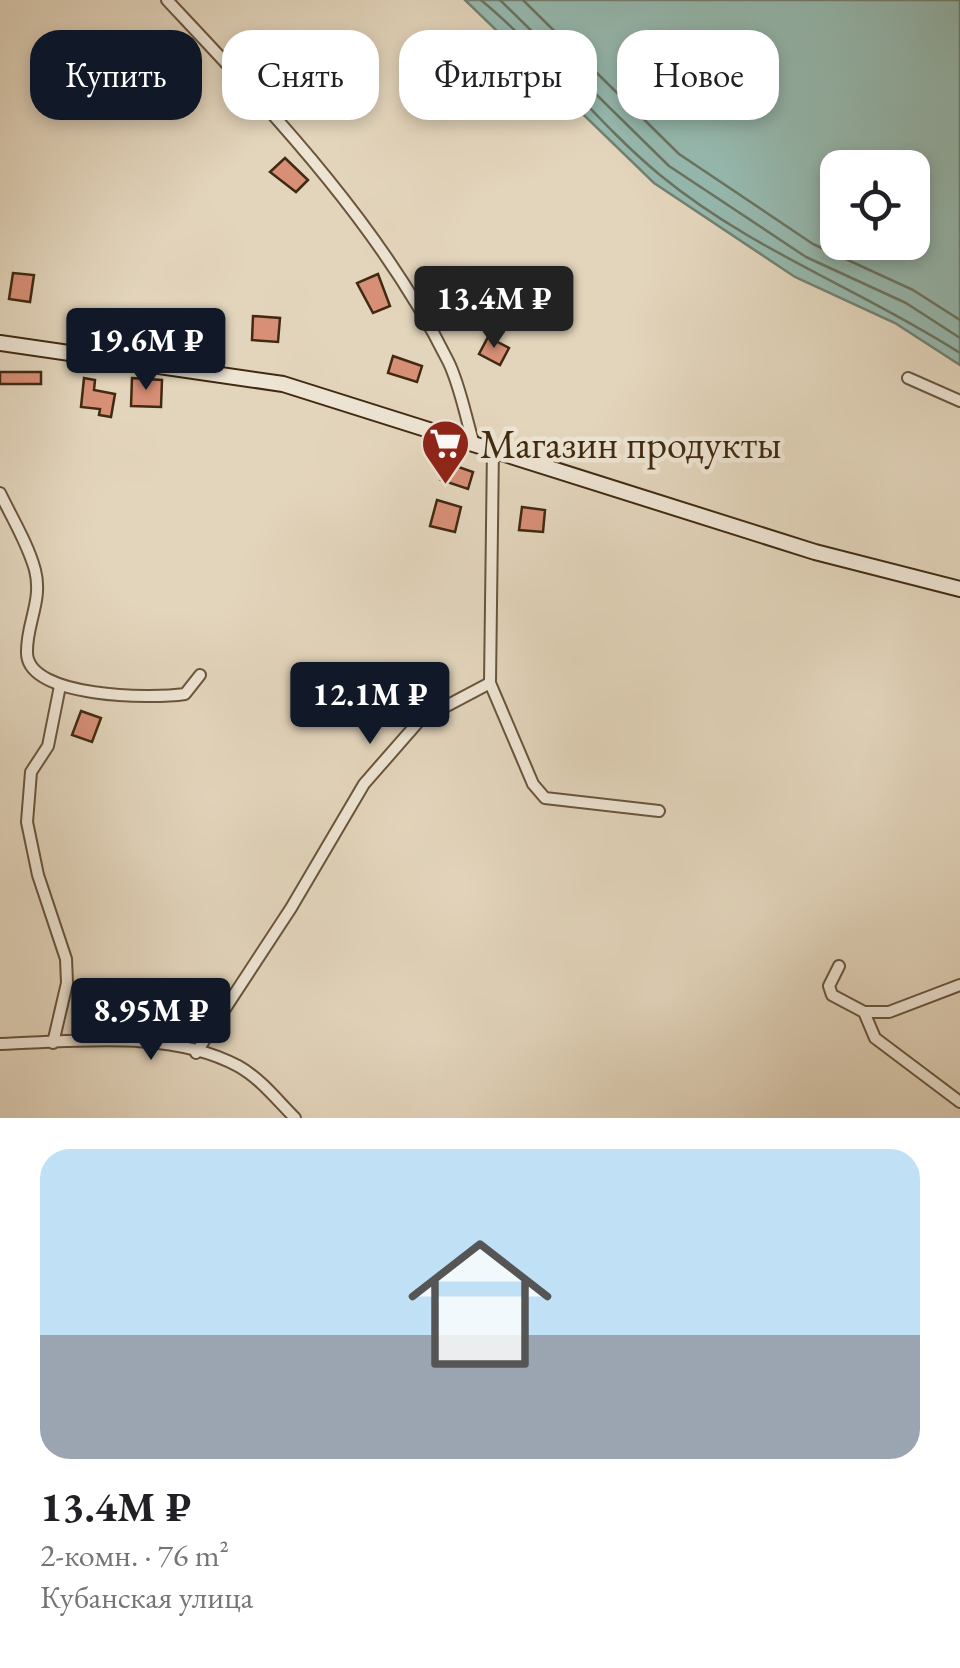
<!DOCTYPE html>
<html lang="ru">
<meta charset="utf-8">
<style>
:root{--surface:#fff;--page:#f6f6f6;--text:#202124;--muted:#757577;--line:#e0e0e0;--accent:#111827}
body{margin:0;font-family:"EB Garamond",serif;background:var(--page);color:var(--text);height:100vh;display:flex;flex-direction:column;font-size:38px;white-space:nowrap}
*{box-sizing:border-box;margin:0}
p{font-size:32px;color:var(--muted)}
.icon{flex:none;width:55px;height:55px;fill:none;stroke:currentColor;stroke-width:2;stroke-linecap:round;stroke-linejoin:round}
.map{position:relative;height:1118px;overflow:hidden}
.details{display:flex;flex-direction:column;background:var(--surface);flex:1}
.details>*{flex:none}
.top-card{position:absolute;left:30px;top:30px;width:900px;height:90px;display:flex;gap:20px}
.controls{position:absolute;left:820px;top:150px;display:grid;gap:20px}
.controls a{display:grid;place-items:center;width:110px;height:110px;border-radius:20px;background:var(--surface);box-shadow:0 5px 15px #0003;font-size:50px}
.price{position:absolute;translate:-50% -85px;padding:0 22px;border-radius:10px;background:var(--accent);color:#fff;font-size:32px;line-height:65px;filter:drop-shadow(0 2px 5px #0008)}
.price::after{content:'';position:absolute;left:50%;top:60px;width:30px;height:22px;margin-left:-15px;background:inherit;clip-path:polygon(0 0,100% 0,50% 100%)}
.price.on{background:#222;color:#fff}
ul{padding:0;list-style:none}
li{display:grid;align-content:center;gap:20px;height:530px;padding:0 40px}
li+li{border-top:2px solid var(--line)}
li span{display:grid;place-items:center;height:310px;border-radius:30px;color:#555}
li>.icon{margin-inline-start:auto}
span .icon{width:180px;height:180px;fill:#fffc;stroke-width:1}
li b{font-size:42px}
.chip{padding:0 35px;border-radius:30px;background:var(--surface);box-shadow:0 5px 15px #0003;font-size:35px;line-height:90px}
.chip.on{background:var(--accent);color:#fff}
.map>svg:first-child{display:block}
.water{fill:#95b9af;stroke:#738070;stroke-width:2.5;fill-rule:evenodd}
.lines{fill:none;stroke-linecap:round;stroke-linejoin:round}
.shore{stroke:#6a7260;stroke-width:2.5}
.building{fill:#d78f76;stroke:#402a11;stroke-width:2.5}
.street-casing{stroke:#69553c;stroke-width:14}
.secondary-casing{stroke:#402a11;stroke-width:18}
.street{stroke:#ede4d3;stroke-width:10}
.secondary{stroke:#ede4d3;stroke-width:14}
.labels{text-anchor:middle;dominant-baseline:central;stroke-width:9;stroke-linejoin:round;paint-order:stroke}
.poi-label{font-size:40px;fill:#402a11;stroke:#ede4d3;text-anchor:start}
</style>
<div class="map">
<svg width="960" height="1118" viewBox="0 0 960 1118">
<rect width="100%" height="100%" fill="#e3d5bc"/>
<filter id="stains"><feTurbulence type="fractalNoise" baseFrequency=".002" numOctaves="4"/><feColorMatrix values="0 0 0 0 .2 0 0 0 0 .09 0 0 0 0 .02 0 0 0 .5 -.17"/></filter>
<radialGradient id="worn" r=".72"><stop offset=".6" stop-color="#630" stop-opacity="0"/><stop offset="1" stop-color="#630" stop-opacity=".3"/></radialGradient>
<!-- water -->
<path class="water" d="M465,0H960V365L895,323L795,277L654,183ZM838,168H912V242H838Z"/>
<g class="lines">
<!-- shore -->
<g class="shore">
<path d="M481,0C545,53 596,122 660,175C751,250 862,290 960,353"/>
<polyline points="500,0 669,166 806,257 906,303 960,338"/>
<polyline points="523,0 679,154 813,244 913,290 960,320"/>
</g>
</g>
<!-- building -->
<g class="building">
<polygon points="285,158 308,180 296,192 270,172"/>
<polygon points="13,273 34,275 30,302 9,299"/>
<polygon points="378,274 390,306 373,313 357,283"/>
<polygon points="253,316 280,318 278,342 252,340"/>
<polygon points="488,337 509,348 500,365 479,354"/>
<polygon points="393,356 422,366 417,382 388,373"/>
<rect x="0" y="372" width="41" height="12"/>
<polygon points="84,378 95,380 94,390 115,394 111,417 99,415 100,409 81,407"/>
<polygon points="132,378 162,380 161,407 131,406"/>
<polygon points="447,463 473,472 468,489 441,480"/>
<polygon points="437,500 461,507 455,532 430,526"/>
<polygon points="522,507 545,510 543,532 519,530"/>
<polygon points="81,711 101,718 92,742 72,735"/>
</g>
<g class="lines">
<defs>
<g id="street">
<path d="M167,0C271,111 380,224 448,361C460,385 465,415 473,441"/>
<polyline points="908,378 960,401"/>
<path d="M0,493C12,518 28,544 35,570C43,601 26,624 27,653C28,698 152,699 185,694L200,675"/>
<polyline points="490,683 533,784 545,798 659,811"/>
<polyline points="839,966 829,986 832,995 864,1012 875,1038 960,1102"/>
<polyline points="864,1012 889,1012 960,985"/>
<polyline points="53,1043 67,983 66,959 38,875 27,822 31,772 48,746 60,686"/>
<path d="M0,1044C74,1042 170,1029 238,1066C260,1078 277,1100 295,1118"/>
<polyline points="196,1053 291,908 364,784 420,720 490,683 493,448"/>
</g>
<polyline id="secondary" points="0,343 283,384 815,552 960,589"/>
</defs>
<!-- street casing -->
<use href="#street" class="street-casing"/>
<!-- secondary casing -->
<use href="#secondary" class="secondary-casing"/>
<!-- street -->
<use href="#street" class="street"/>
<!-- secondary -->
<use href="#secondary" class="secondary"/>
</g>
<!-- icons -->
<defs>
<symbol id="supermarket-pin" viewBox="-11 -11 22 30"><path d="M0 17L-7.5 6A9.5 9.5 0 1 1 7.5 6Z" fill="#8f2418" stroke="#ede4d3"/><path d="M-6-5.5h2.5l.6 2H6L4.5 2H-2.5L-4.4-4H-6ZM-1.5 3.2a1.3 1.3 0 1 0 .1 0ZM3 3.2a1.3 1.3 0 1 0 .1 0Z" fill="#fff"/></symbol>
</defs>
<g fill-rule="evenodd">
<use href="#supermarket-pin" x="418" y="416" width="55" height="75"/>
</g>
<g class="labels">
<!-- poi labels -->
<g class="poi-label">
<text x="480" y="444">Магазин продукты</text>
</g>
</g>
<rect width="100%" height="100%" filter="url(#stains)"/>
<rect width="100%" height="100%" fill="url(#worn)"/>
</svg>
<div class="controls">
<a><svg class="icon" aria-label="locate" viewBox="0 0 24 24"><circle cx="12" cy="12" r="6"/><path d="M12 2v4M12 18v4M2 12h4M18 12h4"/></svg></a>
</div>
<b class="price on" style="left:494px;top:351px">13.4M ₽</b>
<b class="price" style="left:146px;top:393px">19.6M ₽</b>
<b class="price" style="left:370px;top:747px">12.1M ₽</b>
<b class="price" style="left:151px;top:1063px">8.95M ₽</b>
<div class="top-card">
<a class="chip on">Купить</a>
<a class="chip">Снять</a>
<a class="chip">Фильтры</a>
<a class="chip">Новое</a>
</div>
</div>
<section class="details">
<ul>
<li><span style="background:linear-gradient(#bfe0f5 60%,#9aa5b1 0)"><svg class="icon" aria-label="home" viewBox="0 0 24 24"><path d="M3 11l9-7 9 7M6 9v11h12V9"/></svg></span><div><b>13.4M ₽</b><p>2-комн. · 76 m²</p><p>Кубанская улица</p></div></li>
</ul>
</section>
